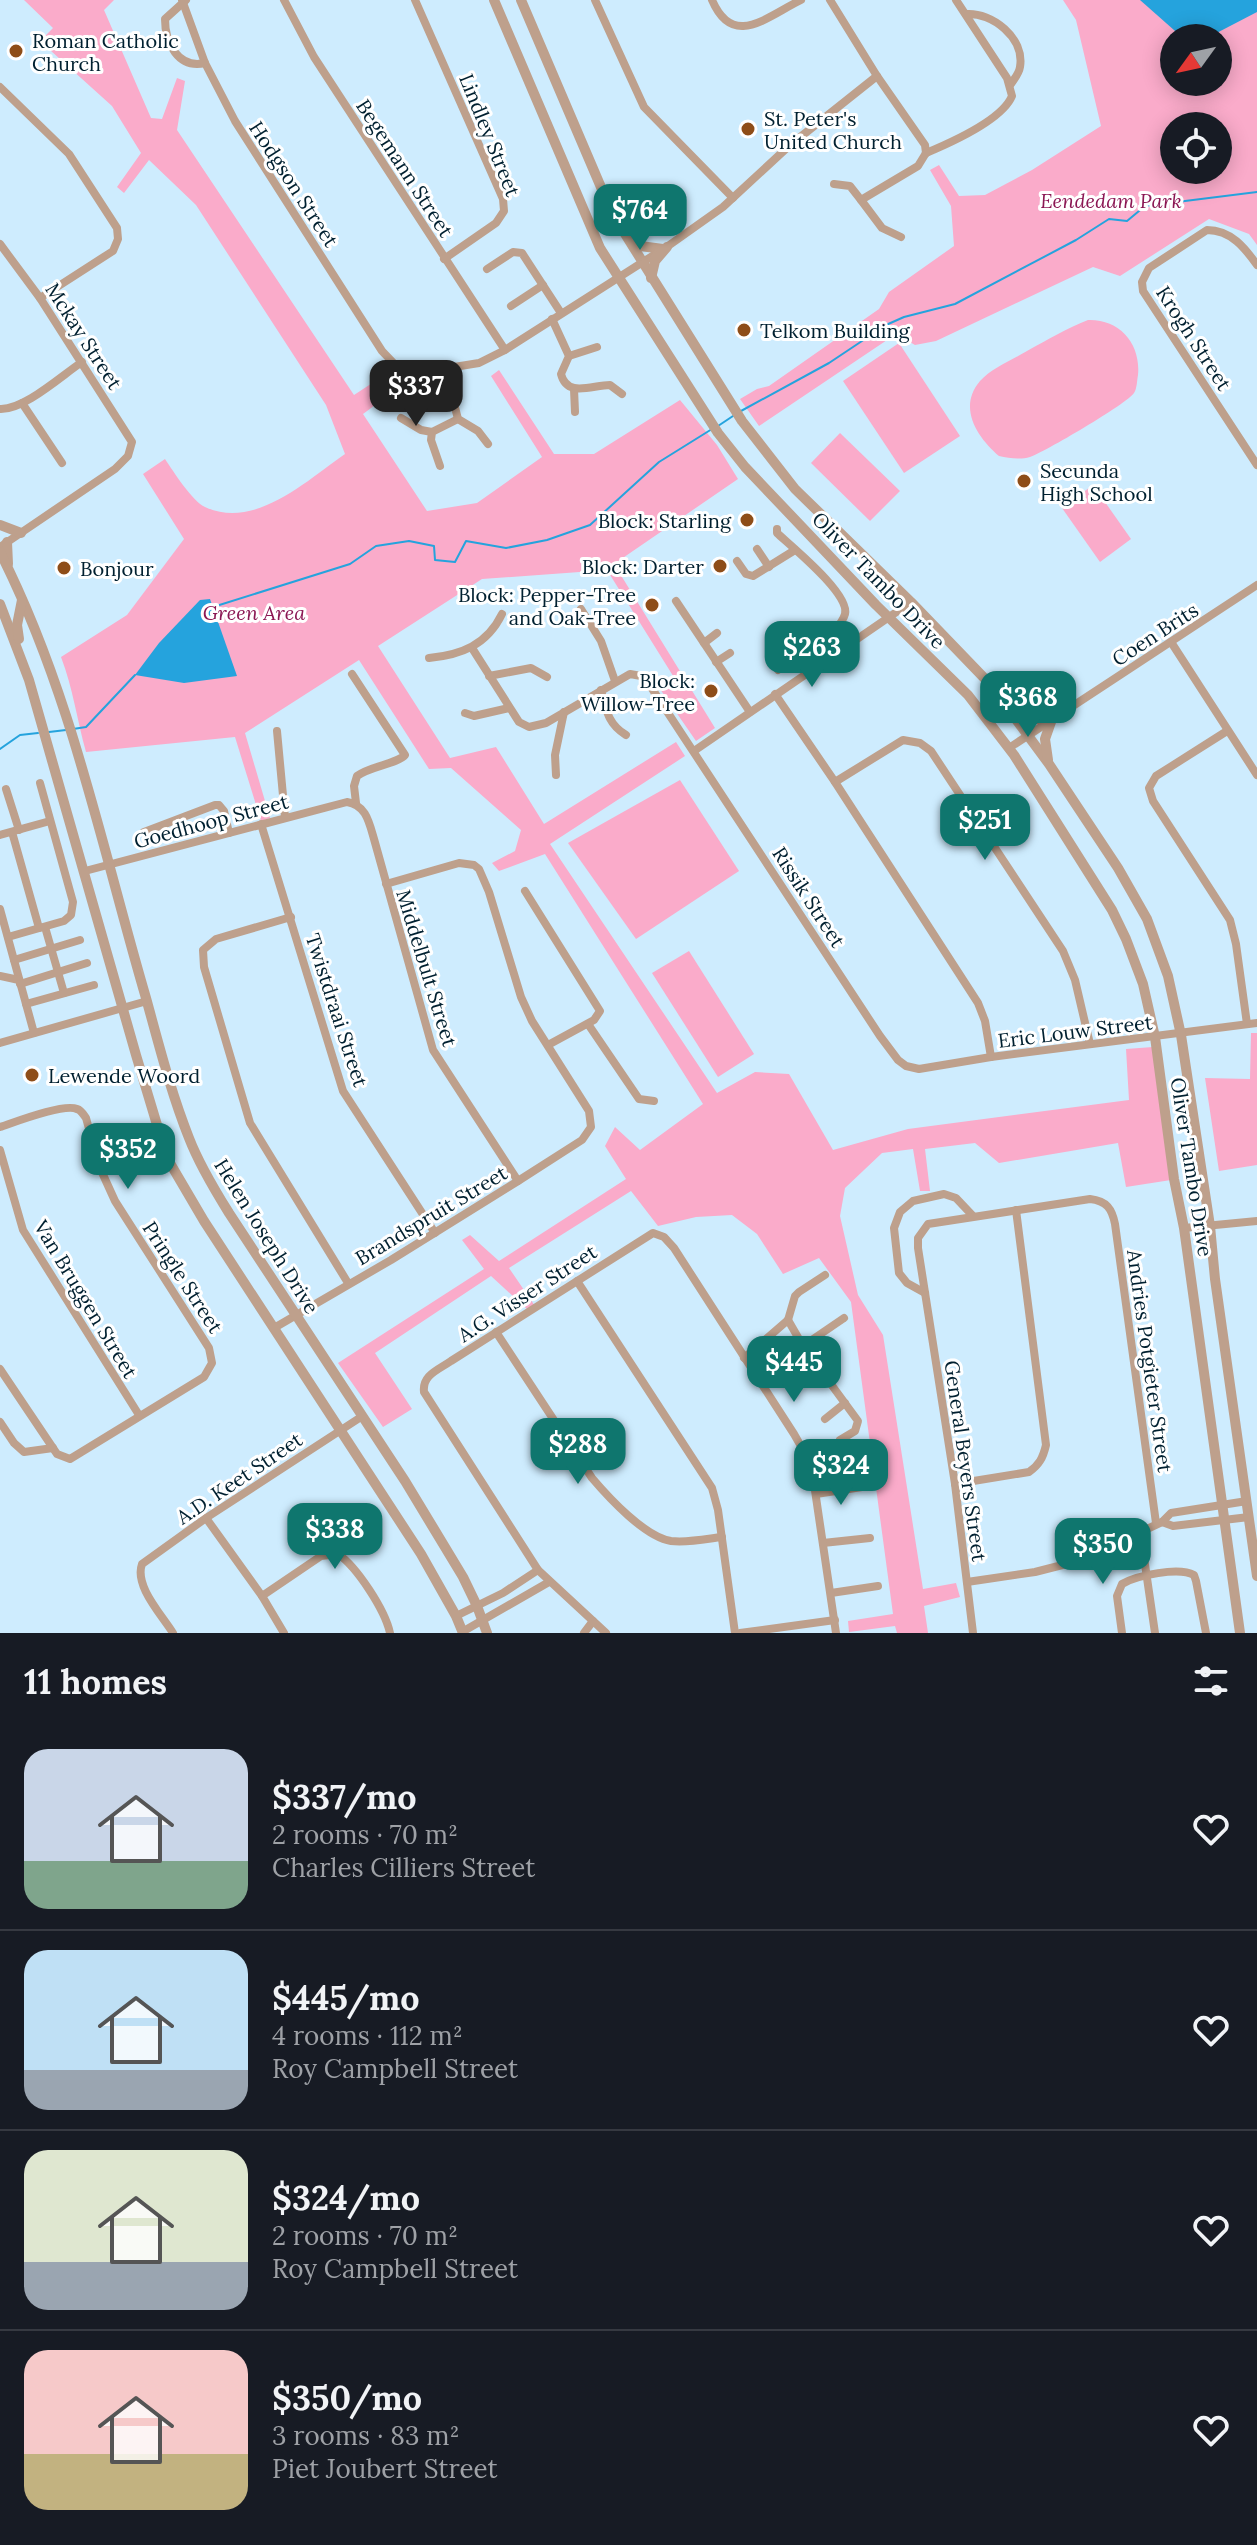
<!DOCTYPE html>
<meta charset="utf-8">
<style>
:root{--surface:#171b24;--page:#20242c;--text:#f1f3f6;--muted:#9ea1a6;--line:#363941;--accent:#0f766e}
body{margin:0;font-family:Lora,serif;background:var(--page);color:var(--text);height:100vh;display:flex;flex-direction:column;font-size:30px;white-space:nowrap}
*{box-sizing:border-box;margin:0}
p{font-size:26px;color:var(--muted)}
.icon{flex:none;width:44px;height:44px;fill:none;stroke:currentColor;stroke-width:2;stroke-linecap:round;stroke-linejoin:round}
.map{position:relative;height:1633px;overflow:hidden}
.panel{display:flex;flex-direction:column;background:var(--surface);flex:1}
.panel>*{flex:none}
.needle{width:52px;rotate:237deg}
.controls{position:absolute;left:1160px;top:24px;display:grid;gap:16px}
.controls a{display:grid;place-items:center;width:72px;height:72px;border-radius:50%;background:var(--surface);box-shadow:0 4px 20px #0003;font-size:40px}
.price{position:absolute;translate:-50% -68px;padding:0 18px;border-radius:16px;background:var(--accent);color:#fff;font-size:26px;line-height:52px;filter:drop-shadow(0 2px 4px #0008)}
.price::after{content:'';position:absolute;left:50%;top:48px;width:24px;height:18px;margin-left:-12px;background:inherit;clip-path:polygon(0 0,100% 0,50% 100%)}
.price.selected{background:#222;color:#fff}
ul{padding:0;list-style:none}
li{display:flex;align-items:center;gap:24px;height:200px;padding:0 24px}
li+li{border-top:2px solid var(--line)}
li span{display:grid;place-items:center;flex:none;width:224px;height:160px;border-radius:24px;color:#555}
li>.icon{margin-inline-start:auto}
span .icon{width:96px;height:96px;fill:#fffc;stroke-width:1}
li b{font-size:34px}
h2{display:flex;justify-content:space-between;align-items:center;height:96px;padding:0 24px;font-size:34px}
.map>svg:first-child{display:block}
.green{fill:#faabca;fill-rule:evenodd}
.water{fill:#25a3dd}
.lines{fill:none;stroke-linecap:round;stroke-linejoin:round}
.stream{stroke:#25a3dd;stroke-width:2}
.minor{stroke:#bea08c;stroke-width:8}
.tertiary{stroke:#bea08c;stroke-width:10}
.poi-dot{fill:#8e4d18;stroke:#fff;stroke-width:3}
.labels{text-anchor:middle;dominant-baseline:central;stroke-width:6;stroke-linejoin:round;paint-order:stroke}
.poi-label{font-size:20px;fill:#002030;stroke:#fff;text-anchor:start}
.street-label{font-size:20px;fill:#002030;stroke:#fff}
.park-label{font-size:20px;font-style:italic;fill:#8b1754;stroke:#fff}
</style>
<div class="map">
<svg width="1257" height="1633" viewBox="0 0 1257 1633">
<rect width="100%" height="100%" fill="#ceecfe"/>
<!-- green -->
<g class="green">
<path d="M24,0H114L104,10L151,118L162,119L177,78L185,81L177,130L354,395L386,374L402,385L363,414L427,511L477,503L542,457L491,376L499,370L554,454H594L680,400L717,445L738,479L614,564L715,728L696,741L660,689L675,679L607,570L482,579L378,646L450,758L496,747L544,824L676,742L685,756L550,844L717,1093L755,1072L789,1074L833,1150L908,1129L1129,1100L1126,1049L1153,1047L1171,1180L1126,1187L1118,1143L999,1163L975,1143L925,1149L930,1191H920L913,1149L882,1153L845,1188L840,1216L858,1295L883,1335L923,1589L956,1583L960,1597L924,1606L928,1633H897L895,1626L849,1632L848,1621L893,1614L851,1302L819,1258L783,1274L757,1234L732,1215L696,1217L658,1226L631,1191L509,1268L535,1306L528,1310L491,1276L375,1353L412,1409L383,1427L338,1363L484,1269L462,1240L470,1235L499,1261L626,1179L605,1146L615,1127L640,1150L703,1104L545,854L499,871L492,863L515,851L521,830L451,768L429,769L359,660L245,733L270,818L261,821L235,737L86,752C77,720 73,688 61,657L127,615L184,539L143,474L165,459C173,471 193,502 205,507C255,530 306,481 345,454L326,405L196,205L149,160L124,193L117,187L141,153L112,106L40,41L53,28Z"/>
<path d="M1063,0H1257V245L1249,234L1209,219L1120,276L1093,267L936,341L915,345L896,334L759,426L740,399L757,389L769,386L879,309L889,292L954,246L951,206L930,170L939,165L959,196L985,195L1032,170L1101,126L1076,20ZM1174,38H1218V82H1174ZM1174,126H1218V170H1174Z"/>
<path d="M1088,320C1120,319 1141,344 1138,375C1137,380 1137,389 1134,393C1128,403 1043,453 1030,457C1020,460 1009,458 999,456C978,438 957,408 980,381C992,368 1012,360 1027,351C1047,340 1067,328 1088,320Z"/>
<polygon points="899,343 960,436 904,473 843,381"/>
<polygon points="840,433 900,491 870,521 811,463"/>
<polygon points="1093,485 1131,539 1100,562 1062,508"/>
<polygon points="680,780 739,871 636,939 568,843"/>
<polygon points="689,951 754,1054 718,1077 652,973"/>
<polygon points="1251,1033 1257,1033 1257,1165 1219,1171 1205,1078 1250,1079"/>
</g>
<!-- water -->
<g class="water">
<polygon points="1140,0 1257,0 1257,12 1207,38 1183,38"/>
<polygon points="210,599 237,676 184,683 135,675 159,643 200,600"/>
</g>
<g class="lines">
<!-- stream -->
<g class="stream">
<polyline points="741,411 829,363 886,325 904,317 955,304 1076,240 1109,219 1127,221 1145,206 1257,192"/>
<polyline points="718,426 733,416"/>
<polyline points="213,607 350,564 376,546 409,541 434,546 435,560 455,562 466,541 506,548 547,540 590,525 659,462 712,429"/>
<polyline points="73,729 86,727 135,675"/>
<polyline points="49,732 66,730"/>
<polyline points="0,749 20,735 38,733"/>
</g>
<!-- minor -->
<g class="minor">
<polyline points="182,0 205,63 235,121 382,351 402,372 417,373 479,363 505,350 668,246 723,207 789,146 877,76"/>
<path d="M186,0L165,19C165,43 178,69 205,63"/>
<polyline points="284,0 314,57 505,350"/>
<polyline points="415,0 503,199 504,211 496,223 444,259"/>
<polyline points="595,0 644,107 733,198"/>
<path d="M712,0C733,49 766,17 801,0"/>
<polyline points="830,0 877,76 925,145 926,153"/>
<path d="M966,14C992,12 1025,38 1020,67C1019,74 1014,79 1011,84"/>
<polyline points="0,87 69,154 117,228 118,239 113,251 40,298"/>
<path d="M926,153C950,143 1002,120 1012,96L1007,78L956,0"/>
<polyline points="834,184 850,186 861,200 918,166 926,153"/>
<polyline points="861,200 882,228 901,237"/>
<polyline points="0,244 40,298 132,442 128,456 115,469 0,547"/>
<path d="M1257,265C1245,248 1231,230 1207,230L1149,268L1142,282L1143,291L1257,465"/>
<polyline points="487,269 513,252 522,253 561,313"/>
<polyline points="511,306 543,285"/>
<path d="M552,319L569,356L561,374C567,398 592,385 610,385L622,394"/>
<polyline points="569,356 597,347"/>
<polyline points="445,369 458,419 478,431 488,444"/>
<polyline points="574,389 575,412"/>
<polyline points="22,403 62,463"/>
<path d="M0,409C24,410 61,376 82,362"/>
<polyline points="401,418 421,430 432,432"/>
<polyline points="440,466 431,440 432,432 458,419"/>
<path d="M777,529V533C792,547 850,594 845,614C841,629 820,640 809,649L819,666"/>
<polyline points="757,549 769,567"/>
<polyline points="737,561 746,574 753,576 795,550"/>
<polyline points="676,601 750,712"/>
<polyline points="581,609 601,641 615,681"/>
<polyline points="1171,642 1257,775"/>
<polyline points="704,643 717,633"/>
<polyline points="472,648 519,722 529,727 546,723 630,674 641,676 647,681 880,1036 898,1060 906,1066 919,1069 991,1057 1257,1023"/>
<path d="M429,658C461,655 487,645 502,614"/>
<polyline points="716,662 730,653"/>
<polyline points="778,670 809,649"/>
<path d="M352,674L405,755C397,764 370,766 357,776L354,786L356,803"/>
<polyline points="489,676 531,668 547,677"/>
<path d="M601,690C606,710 608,724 626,735"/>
<polyline points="775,694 835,782 978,1003 985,1021 991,1057"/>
<polyline points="465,713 474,716 509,708"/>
<polyline points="277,731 285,817"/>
<polyline points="1227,731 1156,776 1149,788 1153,801 1230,920 1236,944 1247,1024"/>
<polyline points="1009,748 1257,585"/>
<polyline points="694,751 911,602"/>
<polyline points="556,775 555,755 564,712"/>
<polyline points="835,782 903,740 920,743 931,751 1063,951 1075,980 1090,1044"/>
<polyline points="6,789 19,830"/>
<polyline points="261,824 343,1091 435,1233"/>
<polyline points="12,832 39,928"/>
<polyline points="144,832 215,805 219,805 224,811 229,833"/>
<polyline points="0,835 50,821"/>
<path d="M85,871L347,802C366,805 369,822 374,839L433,1050L518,1181"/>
<polyline points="525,891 600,1011 594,1020 548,1045"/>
<polyline points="0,909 34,1033"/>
<polyline points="291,917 216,939 203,950 204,967 250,1123 348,1283"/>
<polyline points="45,927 64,993"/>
<polyline points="8,937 64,921 71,915 73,902 40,783"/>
<polyline points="14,960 80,940"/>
<polyline points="0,976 19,980"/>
<polyline points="20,984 87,963"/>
<polyline points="26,1004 94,985"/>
<polyline points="588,1024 639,1099 654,1101"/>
<polyline points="0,1043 147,1001"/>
<path d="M0,1127C15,1122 64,1103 77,1109C81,1110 84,1115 86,1118L100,1168L115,1201L209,1348L212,1363L204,1377L70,1459L57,1454L0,1369"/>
<polyline points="0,1150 23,1230 139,1415"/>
<polyline points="1184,1228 1257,1221"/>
<polyline points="577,1281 712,1488 718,1510 735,1633"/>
<polyline points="925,1293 907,1283 899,1273 894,1228 900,1212 913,1201 944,1194 956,1198 973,1216"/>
<polyline points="788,1320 803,1346 858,1421 855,1431 840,1440"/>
<polyline points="274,1328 391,1260 518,1181 582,1140 591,1127 589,1111 532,1021 521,997 489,892 479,869 474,865 459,863 386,884"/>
<path d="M496,1332L592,1478C609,1498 645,1537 671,1541C688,1543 706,1539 722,1537"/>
<polyline points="803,1346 844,1318"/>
<polyline points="744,1358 788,1320 795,1296 799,1292 825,1275"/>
<polyline points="825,1419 845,1403"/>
<polyline points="0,1422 14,1443 24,1452 53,1448"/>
<path d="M955,1484L1029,1472C1039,1465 1043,1458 1046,1445L1016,1210"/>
<polyline points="816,1494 862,1487"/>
<polyline points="206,1518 262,1596 284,1633"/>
<polyline points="1162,1522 1173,1526 1249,1517"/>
<polyline points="1140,1530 1155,1633"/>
<polyline points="823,1543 870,1538"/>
<polyline points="967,1582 1035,1572 1078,1561 1162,1522 1171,1513 1247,1501"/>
<polyline points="831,1593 878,1586"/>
<path d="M262,1596L321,1556L338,1554C357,1567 385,1610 390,1633"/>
<polyline points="456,1616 503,1593 538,1570"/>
<polyline points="462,1632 549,1582"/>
<path d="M173,1633C162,1615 134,1586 142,1564L206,1518L361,1417"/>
<polyline points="584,1633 593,1621"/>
<path d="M606,1633L538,1570L424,1392C422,1375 438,1370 451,1361L653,1233L664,1237L674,1248L794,1434L810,1462L813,1477L836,1633"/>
<polyline points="740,1633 835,1620"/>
<path d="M973,1633L955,1484L918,1248V1238L928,1224L1090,1199C1107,1201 1112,1209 1115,1224L1156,1523"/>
<path d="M1122,1633L1117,1596L1122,1584C1137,1575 1179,1567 1194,1575L1196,1581L1206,1633"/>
</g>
<!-- tertiary -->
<g class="tertiary">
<polyline points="494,0 600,248 718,433 745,467 876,605 968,695 1014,755 1112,910 1126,939 1143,984 1155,1037 1174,1179 1184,1228 1240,1633"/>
<polyline points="521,0 612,213 742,421 795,489 911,602 989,683 1049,764 1118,868 1147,919 1168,976 1181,1035 1210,1226 1215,1279 1257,1576"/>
<polyline points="631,239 640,246 663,249"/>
<polyline points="651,278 655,261 667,247"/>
<polyline points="0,525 21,533"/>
<polyline points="7,542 8,564"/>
<path d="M0,552C71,692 102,848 146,998C159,1045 171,1093 189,1138C199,1164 214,1189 229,1213L405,1481L463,1577L477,1606L487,1633"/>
<polyline points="0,604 29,680 136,1055 167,1158 204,1221 421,1554 456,1616 463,1633"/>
<polyline points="19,639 17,625 22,600"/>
<polyline points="1015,713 1048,722"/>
<polyline points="1048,760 1045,739 1052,719"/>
</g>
</g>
<!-- markers -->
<g class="poi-dot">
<circle cx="16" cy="51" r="8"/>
<circle cx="748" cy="129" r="8"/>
<circle cx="744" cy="330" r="8"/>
<circle cx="1024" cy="481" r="8"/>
<circle cx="747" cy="520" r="8"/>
<circle cx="720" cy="566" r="8"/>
<circle cx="64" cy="568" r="8"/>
<circle cx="652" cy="605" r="8"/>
<circle cx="711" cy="691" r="8"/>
<circle cx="32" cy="1075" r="8"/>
</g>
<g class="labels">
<!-- poi labels -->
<g class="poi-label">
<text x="32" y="40">Roman Catholic<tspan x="32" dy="23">Church</tspan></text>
<text x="764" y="118">St. Peter's<tspan x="764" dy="23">United Church</tspan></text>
<text x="760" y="330">Telkom Building</text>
<text x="1040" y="470">Secunda<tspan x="1040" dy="23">High School</tspan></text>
<text x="731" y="520" text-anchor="end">Block: Starling</text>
<text x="704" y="566" text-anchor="end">Block: Darter</text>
<text x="80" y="568">Bonjour</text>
<text x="636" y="594" text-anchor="end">Block: Pepper-Tree<tspan x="636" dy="23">and Oak-Tree</tspan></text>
<text x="695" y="680" text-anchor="end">Block:<tspan x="695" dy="23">Willow-Tree</tspan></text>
<text x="48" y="1075">Lewende Woord</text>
</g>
<!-- street labels -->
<g class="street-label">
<text transform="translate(490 135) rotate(68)">Lindley Street</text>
<text transform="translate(405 168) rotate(57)">Begemann Street</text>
<text transform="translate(294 184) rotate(57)">Hodgson Street</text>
<text transform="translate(84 336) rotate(57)">Mckay Street</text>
<text transform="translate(1194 338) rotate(57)">Krogh Street</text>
<text transform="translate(879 580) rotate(46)">Oliver Tambo Drive</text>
<text transform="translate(1155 634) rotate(-33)">Coen Brits</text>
<text transform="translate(211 821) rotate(-15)">Goedhoop Street</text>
<text transform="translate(809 897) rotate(57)">Rissik Street</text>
<text transform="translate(427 968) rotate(73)">Middelbult Street</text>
<text transform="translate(337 1010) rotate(72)">Twistdraai Street</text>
<text transform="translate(1075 1031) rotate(-7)">Eric Louw Street</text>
<text transform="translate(1192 1167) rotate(81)">Oliver Tambo Drive</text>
<text transform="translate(431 1215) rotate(-31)">Brandspruit Street</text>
<text transform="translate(267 1236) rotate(58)">Helen Joseph Drive</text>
<text transform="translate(183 1277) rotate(57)">Pringle Street</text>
<text transform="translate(527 1293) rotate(-33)">A.G. Visser Street</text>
<text transform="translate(86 1299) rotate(59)">Van Bruggen Street</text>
<text transform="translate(1150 1361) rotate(82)">Andries Potgieter Street</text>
<text transform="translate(966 1461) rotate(82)">General Beyers Street</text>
<text transform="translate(239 1478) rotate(-34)">A.D. Keet Street</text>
</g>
<!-- park labels -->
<g class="park-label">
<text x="1111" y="200">Eendedam Park</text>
<text x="254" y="612">Green Area</text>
</g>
</g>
</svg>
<div class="controls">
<a><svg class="needle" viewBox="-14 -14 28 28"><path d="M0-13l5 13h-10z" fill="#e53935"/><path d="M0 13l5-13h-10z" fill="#9ea1a6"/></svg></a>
<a><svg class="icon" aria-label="locate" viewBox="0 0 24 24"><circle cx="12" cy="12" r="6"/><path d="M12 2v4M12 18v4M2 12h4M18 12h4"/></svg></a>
</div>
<b class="price" style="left:640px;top:252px">$764</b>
<b class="price selected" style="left:416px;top:428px">$337</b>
<b class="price" style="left:812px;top:689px">$263</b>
<b class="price" style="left:1028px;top:739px">$368</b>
<b class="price" style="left:985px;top:862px">$251</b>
<b class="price" style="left:128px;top:1191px">$352</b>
<b class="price" style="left:794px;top:1404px">$445</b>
<b class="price" style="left:578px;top:1486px">$288</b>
<b class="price" style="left:841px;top:1507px">$324</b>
<b class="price" style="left:335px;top:1571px">$338</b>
<b class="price" style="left:1103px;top:1586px">$350</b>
</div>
<section class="panel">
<h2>11 homes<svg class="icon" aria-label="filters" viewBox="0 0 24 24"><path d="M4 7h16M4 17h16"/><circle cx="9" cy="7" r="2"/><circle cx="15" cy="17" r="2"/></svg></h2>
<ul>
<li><span style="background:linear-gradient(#c9d6e8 70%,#7fa58c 0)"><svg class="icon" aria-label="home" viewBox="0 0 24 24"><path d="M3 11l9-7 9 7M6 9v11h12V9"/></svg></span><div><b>$337/mo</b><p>2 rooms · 70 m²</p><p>Charles Cilliers Street</p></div><svg class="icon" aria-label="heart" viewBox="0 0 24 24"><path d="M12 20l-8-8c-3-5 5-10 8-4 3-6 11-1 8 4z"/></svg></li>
<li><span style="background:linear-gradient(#bfe0f5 75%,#9aa5b1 0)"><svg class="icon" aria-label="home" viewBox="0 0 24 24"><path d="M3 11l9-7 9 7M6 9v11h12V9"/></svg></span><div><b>$445/mo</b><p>4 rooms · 112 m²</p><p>Roy Campbell Street</p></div><svg class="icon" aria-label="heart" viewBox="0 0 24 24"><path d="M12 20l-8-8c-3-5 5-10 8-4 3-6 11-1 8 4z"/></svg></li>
<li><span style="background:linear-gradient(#dfe7d0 70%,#9aa5b1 0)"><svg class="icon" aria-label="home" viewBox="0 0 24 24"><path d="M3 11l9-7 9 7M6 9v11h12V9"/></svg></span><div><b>$324/mo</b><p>2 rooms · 70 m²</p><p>Roy Campbell Street</p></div><svg class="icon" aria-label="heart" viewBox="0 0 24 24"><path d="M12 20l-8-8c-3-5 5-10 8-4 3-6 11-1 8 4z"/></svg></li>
<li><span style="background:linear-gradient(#f6c9c9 65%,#c2b280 0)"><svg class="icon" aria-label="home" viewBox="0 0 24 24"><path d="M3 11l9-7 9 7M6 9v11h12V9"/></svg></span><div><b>$350/mo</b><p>3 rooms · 83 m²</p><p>Piet Joubert Street</p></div><svg class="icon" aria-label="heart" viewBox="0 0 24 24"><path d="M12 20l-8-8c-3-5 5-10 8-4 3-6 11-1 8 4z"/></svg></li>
</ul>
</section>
